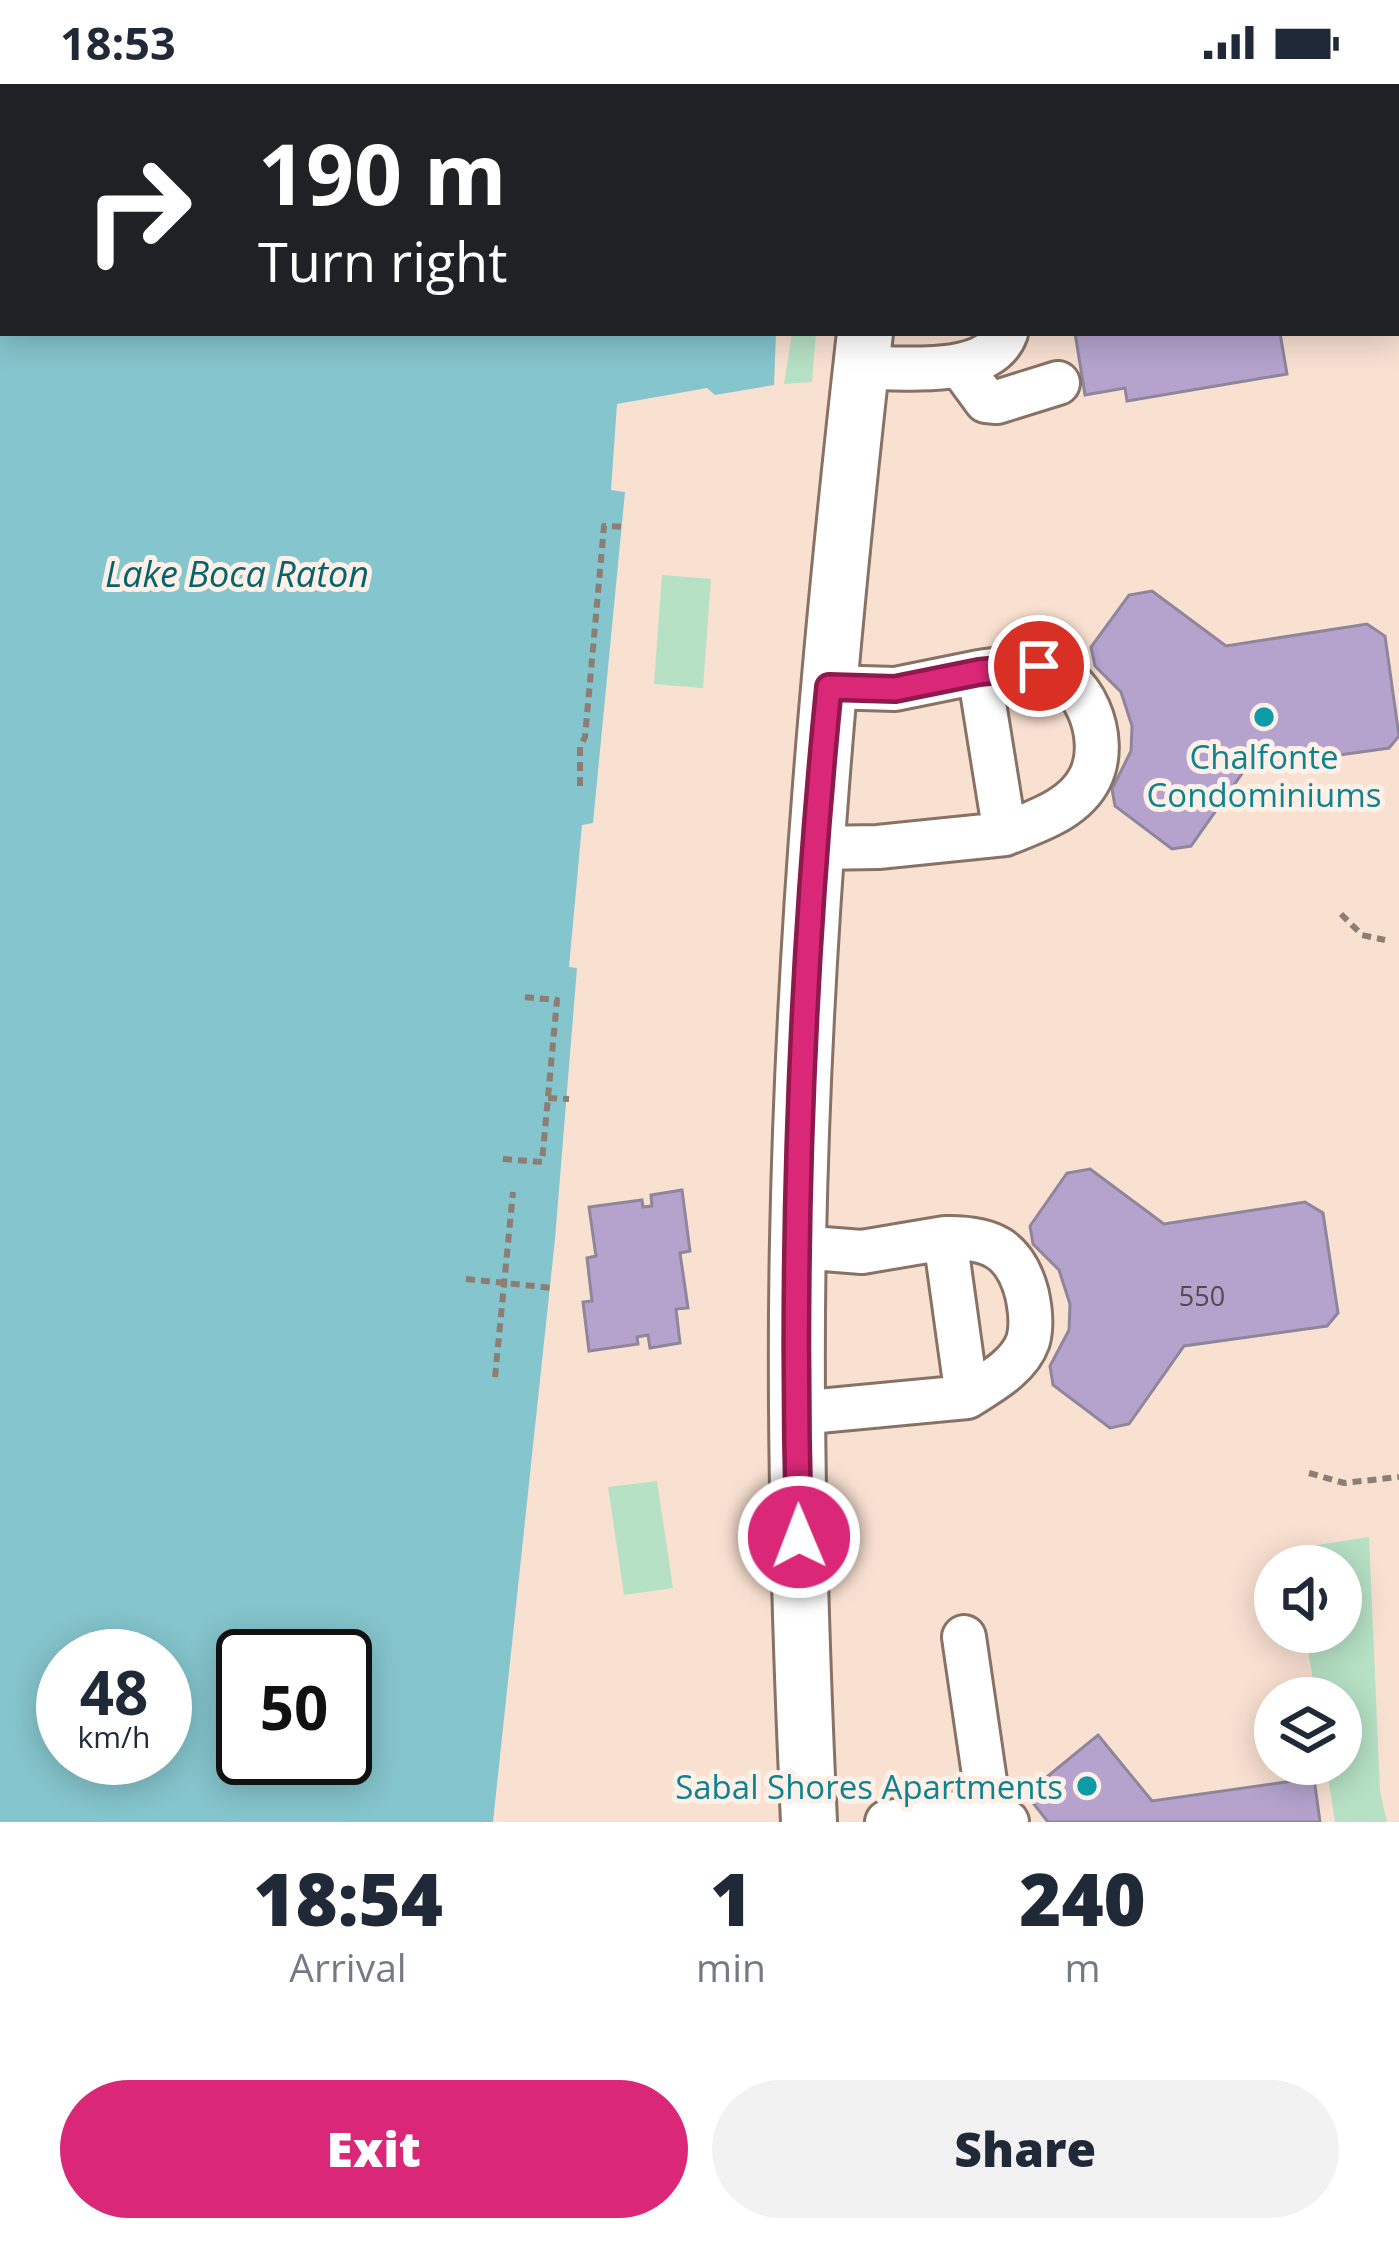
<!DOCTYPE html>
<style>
:root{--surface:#fff;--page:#f2f2f3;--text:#1f2937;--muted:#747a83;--accent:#db2777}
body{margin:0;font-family:"Open Sans",sans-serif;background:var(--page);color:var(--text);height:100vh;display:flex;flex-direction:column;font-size:45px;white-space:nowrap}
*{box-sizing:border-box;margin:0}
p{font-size:39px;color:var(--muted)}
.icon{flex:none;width:66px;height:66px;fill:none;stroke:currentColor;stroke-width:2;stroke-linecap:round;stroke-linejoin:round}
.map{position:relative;height:1738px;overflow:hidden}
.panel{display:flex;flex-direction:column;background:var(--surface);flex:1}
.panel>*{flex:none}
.guide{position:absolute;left:0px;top:0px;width:1401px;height:252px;box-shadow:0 6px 30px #0003;background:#202124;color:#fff;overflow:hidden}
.buttons{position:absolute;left:1254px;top:1461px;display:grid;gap:24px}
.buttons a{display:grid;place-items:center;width:108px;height:108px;border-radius:50%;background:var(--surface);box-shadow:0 6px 30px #0003;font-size:60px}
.speed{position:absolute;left:36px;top:1545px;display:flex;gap:24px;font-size:60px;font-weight:700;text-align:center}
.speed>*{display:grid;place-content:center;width:156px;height:156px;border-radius:50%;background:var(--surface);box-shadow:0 6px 30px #0003;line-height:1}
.speed small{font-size:30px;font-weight:400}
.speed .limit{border:6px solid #111;border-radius:18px;background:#fff;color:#111}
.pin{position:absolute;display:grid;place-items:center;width:102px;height:102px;color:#fff;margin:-51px;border:6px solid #fff;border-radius:50%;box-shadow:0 3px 12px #0007}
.me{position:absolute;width:132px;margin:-66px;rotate:359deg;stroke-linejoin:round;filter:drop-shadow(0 0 9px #0008)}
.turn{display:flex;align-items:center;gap:42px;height:252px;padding:0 60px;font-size:54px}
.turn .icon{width:156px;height:156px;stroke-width:2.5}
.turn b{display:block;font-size:84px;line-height:102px}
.eta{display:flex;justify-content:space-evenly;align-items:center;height:204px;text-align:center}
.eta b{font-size:72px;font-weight:800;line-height:84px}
.button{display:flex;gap:24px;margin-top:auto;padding:24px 60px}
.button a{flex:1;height:138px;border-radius:72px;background:var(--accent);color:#fff;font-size:48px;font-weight:800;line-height:138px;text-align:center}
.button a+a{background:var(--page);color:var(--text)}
.status{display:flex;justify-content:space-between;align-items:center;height:84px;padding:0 60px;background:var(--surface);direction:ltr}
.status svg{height:33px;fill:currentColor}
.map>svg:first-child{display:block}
</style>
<div class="status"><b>18:53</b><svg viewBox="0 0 49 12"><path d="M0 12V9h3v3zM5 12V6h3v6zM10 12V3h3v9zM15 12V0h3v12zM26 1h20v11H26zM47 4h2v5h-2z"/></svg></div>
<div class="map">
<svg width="1399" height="1738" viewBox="0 0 1399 1738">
<rect width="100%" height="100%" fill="#f9e1d2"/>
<!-- green -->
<path fill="#b6e1c5" d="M792,249H816L812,298L784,300Z
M662,491L711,495L703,604L654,600Z
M657,1397L673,1504L624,1511L608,1403Z
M1369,1453L1380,1707L1387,1738H1335L1326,1680H1341V1614H1316L1305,1548H1341V1482H1295L1292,1465Z"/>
<!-- water -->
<path fill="#85c5cd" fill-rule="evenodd" d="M269,0H677L680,3H262Z
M0,55H3V249H776L774,301L715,311L707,304L617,320L611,406L625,408L593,739L582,741L569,883L577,884L555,1155L493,1738H0ZM165,1572V1674H63V1572ZM243,1572H345V1674H243Z"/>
<!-- building -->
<path fill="#b5a3ce" stroke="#8f869c" stroke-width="3" d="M1075,249H1280L1287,290L1127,317L1125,304L1085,311Z
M1152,507L1226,562L1367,540L1385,552L1399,652L1389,664L1246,684L1191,762L1172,765L1115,722L1112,705L1131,667L1132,642L1121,608L1095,582L1091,563L1129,511Z
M1090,1085L1164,1140L1305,1118L1323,1129L1338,1229L1327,1242L1184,1262L1129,1340L1110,1344L1053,1301L1050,1282L1069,1246L1070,1220L1059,1186L1033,1160L1030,1142L1067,1089Z
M682,1106L690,1167L680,1169L688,1224L676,1225L680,1259L650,1264L648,1251L637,1253L638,1260L589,1267L583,1218L592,1217L587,1174L596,1172L589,1123L642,1116L643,1123L652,1122L651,1111Z
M1098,1651L1152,1717L1314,1694L1320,1738H1048L1026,1710Z"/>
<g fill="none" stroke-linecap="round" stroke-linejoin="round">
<defs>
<path id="minor" d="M961,283L986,317L997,318L1058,299
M861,284C901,283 989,295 1006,249
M979,588C997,586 1018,581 1036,583C1084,587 1110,654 1090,694C1074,726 1036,737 1005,750
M816,764L878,763L1005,750L979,588L895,605L829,603
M945,1154C990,1153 1015,1164 1027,1210C1030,1224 1032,1243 1028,1257C1019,1283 989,1299 967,1313
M798,1163L862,1168L945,1154L967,1313L798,1329
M964,1553L989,1725
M887,1738L989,1725L1007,1738"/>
<path id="major" d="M892,3L893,0
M809,1738C800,1544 794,1350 798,1156C804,852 831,550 865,249"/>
</defs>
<!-- minor casing -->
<use href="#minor" stroke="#877265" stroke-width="48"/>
<!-- major casing -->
<use href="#major" stroke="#877265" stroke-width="60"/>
<!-- path -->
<path stroke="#8d7e74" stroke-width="6" stroke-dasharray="9 6" stroke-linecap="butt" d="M785,0L787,3
M580,702V663L585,653L604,442L626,443
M1341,830L1362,851L1385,856
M548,1014L569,1015
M503,1075L542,1078L557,916L521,913
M466,1195L553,1204
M495,1293L513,1108
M1309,1389L1344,1399L1399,1393"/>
<!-- minor -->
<use href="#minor" stroke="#fff" stroke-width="42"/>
<!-- major -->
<use href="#major" stroke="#fff" stroke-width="54"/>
</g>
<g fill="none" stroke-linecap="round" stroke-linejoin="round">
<defs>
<path id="route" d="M799,1453C791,1170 801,884 829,603L895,605L979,588L1039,582"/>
</defs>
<!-- route casing -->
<use href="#route" stroke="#8e194d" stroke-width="30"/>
<!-- route -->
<use href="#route" stroke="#db2777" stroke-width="21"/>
</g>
<!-- markers -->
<g fill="#0f9aa8" stroke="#fff0e7" stroke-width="4.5">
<circle cx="1264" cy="633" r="12"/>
<circle cx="1087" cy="1702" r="12"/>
</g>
<g text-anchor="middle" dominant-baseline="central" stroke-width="10" stroke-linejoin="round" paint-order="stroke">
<!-- number labels -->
<g font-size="27" fill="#53484e">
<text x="1202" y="1211">550</text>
</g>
<!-- culture labels -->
<g font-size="33" fill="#0d838f" stroke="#fff0e7">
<text x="1264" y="672">Chalfonte<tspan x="1264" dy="38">Condominiums</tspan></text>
<text x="1063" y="1702" text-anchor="end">Sabal Shores Apartments</text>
</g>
<!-- water labels -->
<g font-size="36" font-style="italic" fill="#06636c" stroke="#fff0e7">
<text x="237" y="489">Lake Boca Raton</text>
</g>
</g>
</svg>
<div class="buttons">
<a><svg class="icon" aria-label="sound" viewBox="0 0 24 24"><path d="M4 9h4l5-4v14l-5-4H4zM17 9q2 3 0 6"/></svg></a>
<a><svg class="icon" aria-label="layers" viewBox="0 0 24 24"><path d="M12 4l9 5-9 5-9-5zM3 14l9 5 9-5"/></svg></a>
</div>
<div class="speed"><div>48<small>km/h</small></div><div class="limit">50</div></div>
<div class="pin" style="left:1039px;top:582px;background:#d93025"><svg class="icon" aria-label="arrive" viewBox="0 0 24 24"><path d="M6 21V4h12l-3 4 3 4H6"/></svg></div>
<svg class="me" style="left:799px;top:1453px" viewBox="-20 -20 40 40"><circle r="17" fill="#db2777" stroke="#fff" stroke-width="3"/><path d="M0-11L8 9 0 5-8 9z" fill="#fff"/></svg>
<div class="guide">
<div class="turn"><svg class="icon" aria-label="right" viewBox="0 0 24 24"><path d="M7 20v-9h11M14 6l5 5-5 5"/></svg><div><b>190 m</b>Turn right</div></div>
</div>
</div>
<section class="panel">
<div class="eta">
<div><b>18:54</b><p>Arrival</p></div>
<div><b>1</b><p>min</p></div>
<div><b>240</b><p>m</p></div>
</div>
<div class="button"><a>Exit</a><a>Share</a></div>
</section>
